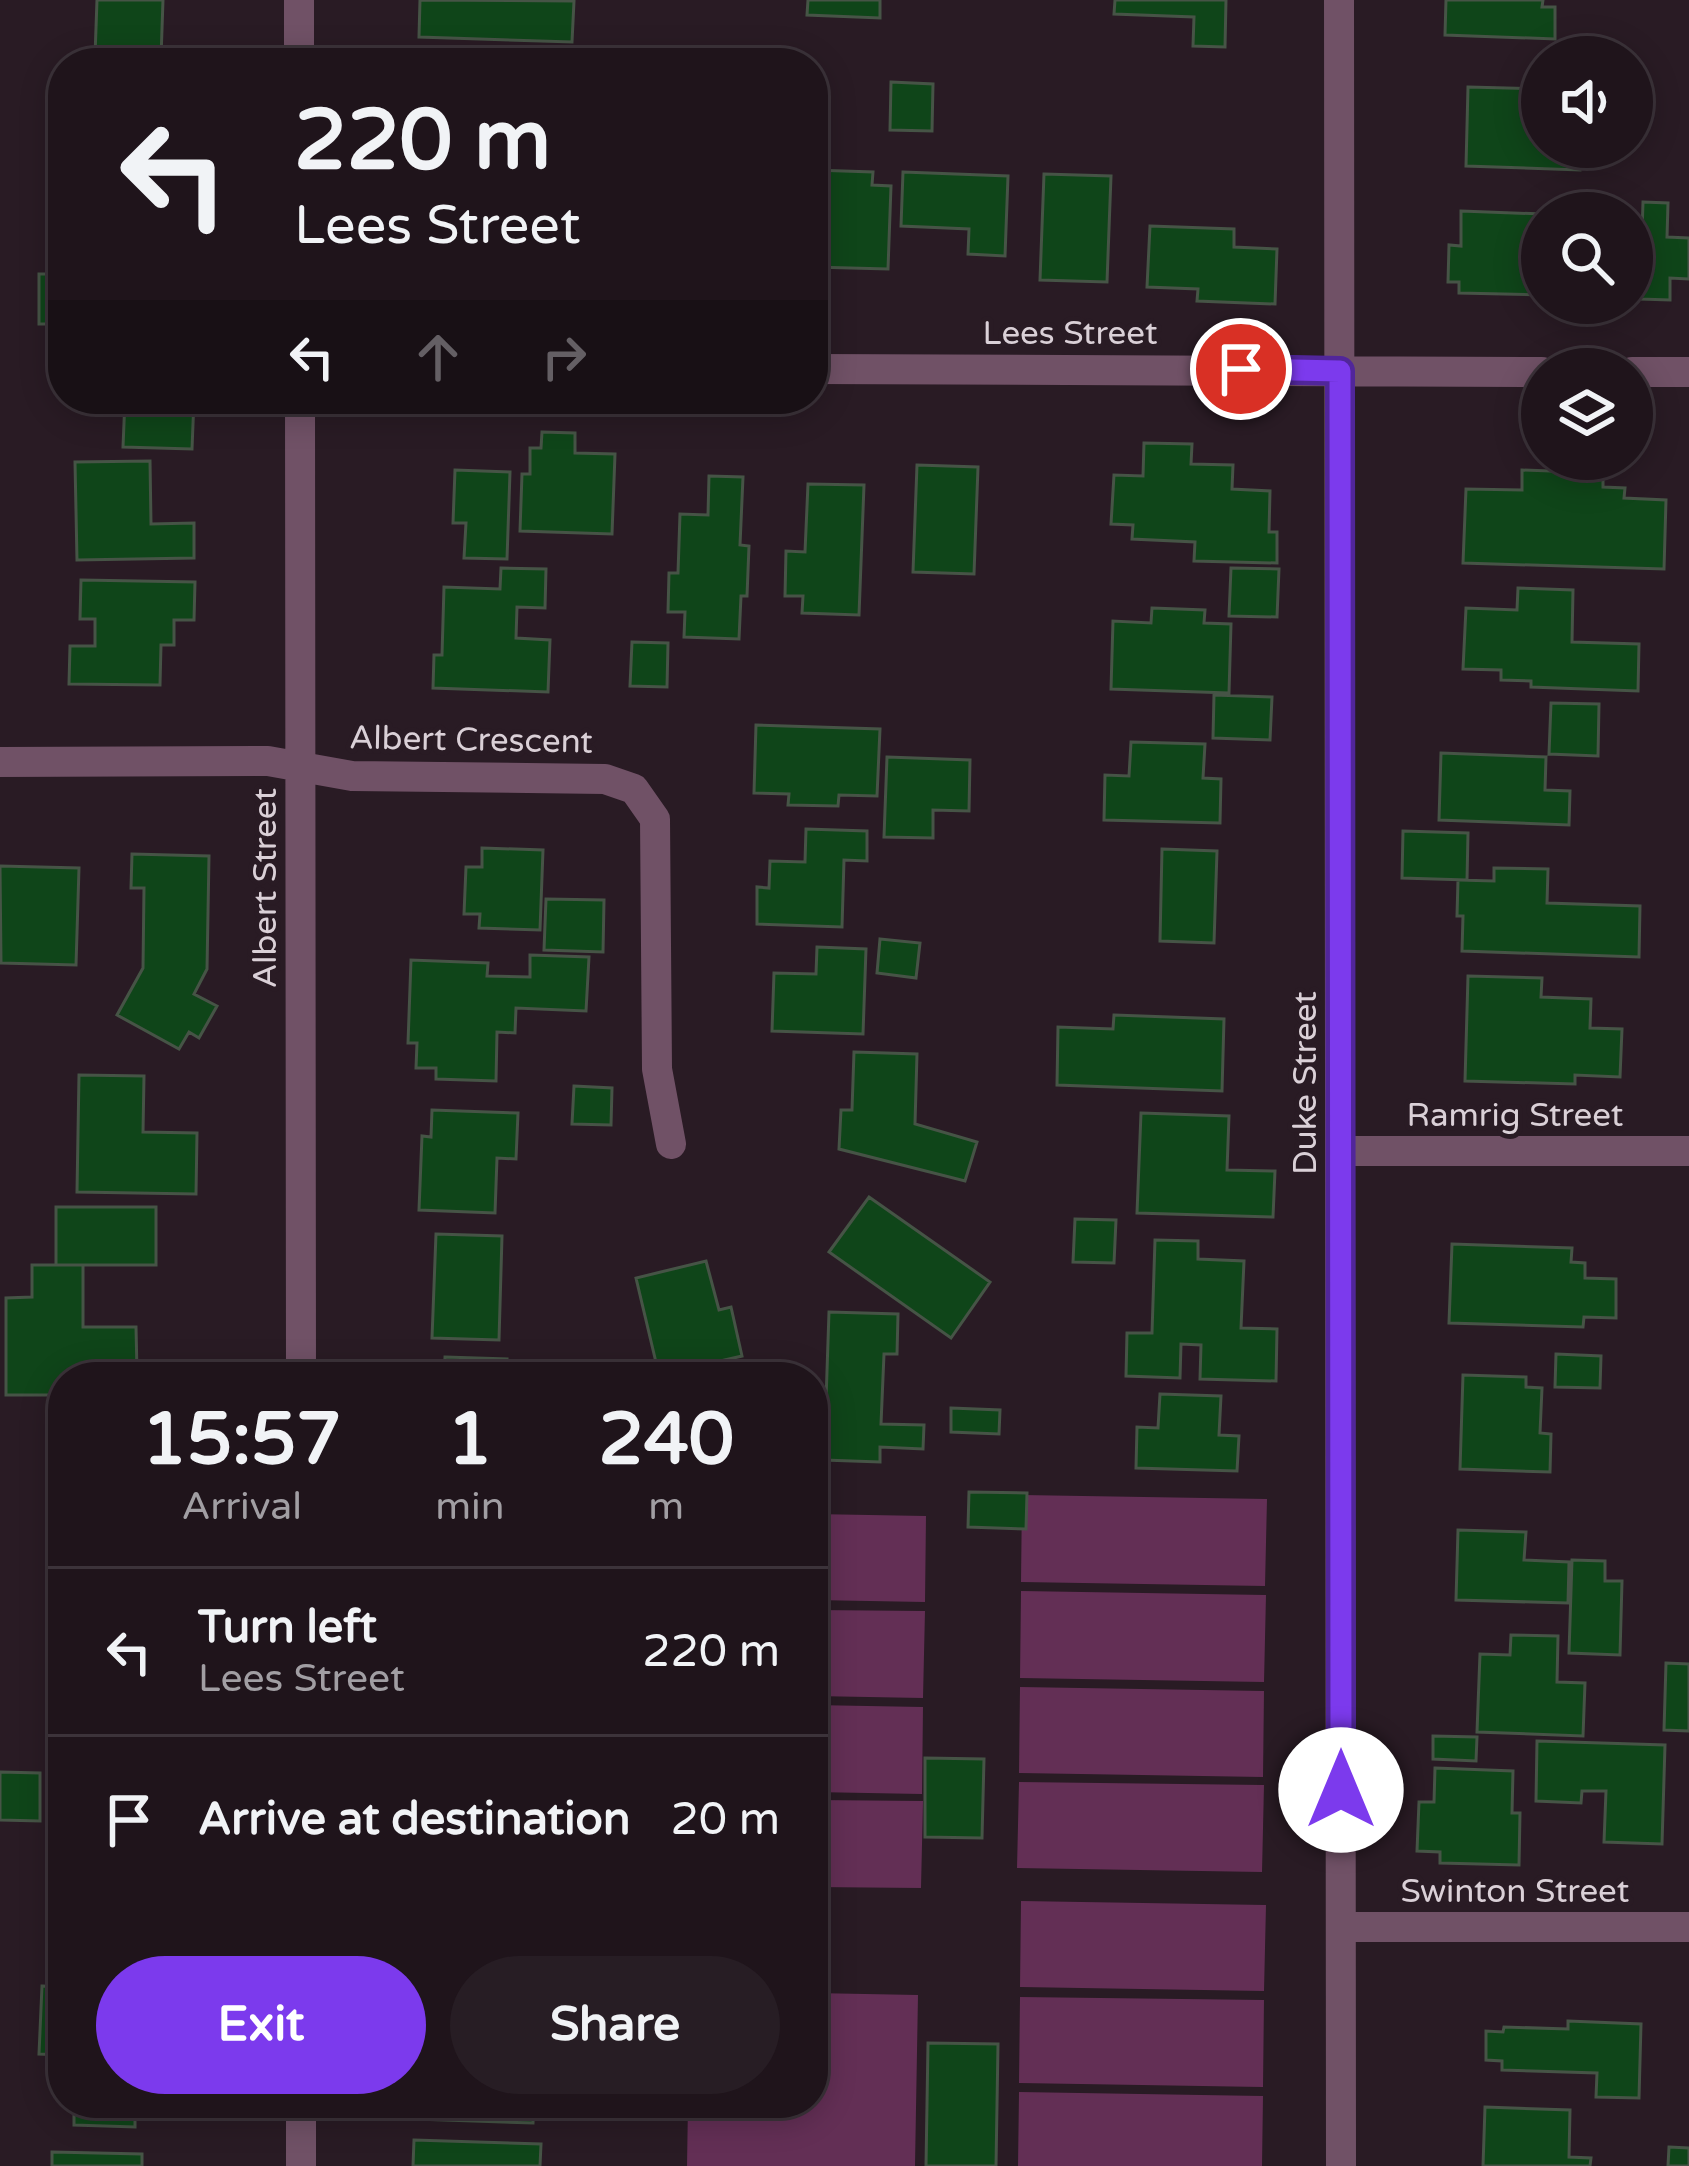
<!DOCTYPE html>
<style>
:root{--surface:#1f141b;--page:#271d24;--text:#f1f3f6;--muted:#a19ea3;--line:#3c333a;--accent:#7c3aed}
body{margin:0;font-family:"Varela Round",sans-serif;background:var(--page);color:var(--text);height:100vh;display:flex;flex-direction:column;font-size:45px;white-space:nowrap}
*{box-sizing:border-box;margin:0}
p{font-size:39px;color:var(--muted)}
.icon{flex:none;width:66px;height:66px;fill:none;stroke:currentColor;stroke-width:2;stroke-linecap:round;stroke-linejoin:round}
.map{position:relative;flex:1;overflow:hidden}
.side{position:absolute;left:48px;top:1362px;width:780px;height:756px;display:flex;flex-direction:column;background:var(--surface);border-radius:48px;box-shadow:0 6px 30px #0003,0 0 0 3px var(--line)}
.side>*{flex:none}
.guide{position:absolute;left:48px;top:48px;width:780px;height:366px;border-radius:48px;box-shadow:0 6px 30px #0003,0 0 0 3px var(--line);background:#1f141b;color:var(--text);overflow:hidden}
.buttons{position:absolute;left:1521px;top:36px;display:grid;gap:24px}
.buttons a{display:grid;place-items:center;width:132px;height:132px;border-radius:50%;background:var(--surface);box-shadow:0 6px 30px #0003,0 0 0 3px var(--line);font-size:60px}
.pin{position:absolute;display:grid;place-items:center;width:102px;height:102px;color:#fff;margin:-51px;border:6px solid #fff;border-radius:50%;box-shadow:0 3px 12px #0007}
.me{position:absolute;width:132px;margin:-66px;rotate:0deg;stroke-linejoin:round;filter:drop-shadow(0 0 9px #0008)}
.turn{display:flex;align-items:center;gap:42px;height:252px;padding:0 48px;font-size:54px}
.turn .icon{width:156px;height:156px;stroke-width:2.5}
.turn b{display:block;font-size:84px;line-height:102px}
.lanes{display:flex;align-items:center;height:114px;padding:0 48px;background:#0003;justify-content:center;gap:60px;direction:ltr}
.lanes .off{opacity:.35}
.eta{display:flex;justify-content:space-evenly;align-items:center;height:204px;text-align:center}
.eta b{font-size:72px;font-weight:800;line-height:84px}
.primary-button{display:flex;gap:24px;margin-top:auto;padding:24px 48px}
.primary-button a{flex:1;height:138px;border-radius:72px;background:var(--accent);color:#fff;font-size:48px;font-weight:800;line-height:138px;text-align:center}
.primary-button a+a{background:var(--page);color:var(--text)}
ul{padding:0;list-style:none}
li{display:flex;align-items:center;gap:36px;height:168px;padding:0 48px;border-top:3px solid var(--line)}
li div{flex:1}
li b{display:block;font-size:45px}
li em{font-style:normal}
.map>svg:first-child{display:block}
</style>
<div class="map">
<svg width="1689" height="2166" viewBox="0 0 1689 2166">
<rect width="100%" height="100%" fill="#291b24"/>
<!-- green -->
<path fill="#632f55" d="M1022,1495L1267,1499L1265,1586L1021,1582Z
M813,1514L926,1516L925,1602L813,1600Z
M1021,1591L1266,1595L1264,1682L1020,1678Z
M813,1610L925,1611L923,1698L813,1696Z
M1020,1687L1264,1691L1263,1777L1019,1773Z
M813,1705L923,1707L922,1794L813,1792Z
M1019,1782L1264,1785L1262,1872L1017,1868Z
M813,1800L923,1801L921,1888L813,1887Z
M1021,1901L1266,1905L1264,1991L1020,1987Z
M813,1993L918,1995L915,2166H687L688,2103H813Z
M1020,1997L1264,2000L1263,2087L1019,2083Z
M1019,2092L1263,2096L1262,2166H1018Z"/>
<!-- building -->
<path fill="#0f4519" stroke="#465446" stroke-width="3" d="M97,0H163L161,58L95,56Z
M420,0L574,1L572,42L419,37Z
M808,0H880V18L807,15Z
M1115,0H1226L1225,47L1193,46L1194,17L1114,14Z
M1446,0H1543L1542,7H1555V39L1445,35Z
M498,50L572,53V63H498Z
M891,82L933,84L932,131L890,130Z
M1468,87L1542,89V147H1581L1580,170L1466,166Z
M813,170L873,172L872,185L891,186L888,269L813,267Z
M903,172L1008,176L1005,256L968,254L969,229L901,226Z
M1044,174L1111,176L1107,282L1040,280Z
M1643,202L1668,203L1667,237L1689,238V279L1670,278V300L1640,299Z
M1461,211L1542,214V295L1459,293V282H1448L1449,245L1461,246Z
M47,222H63V324H39V274H47Z
M1150,226L1234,229V247L1277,249L1275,304L1197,301L1198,289L1147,287Z
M125,399H194L192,449L123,447Z
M542,432L575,433V453L615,454L612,534L520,531L522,474H530V448H541Z
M1144,443L1192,444L1191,464L1233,465L1232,489L1270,491L1269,532H1277V563L1194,561L1195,542L1132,539L1133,525L1111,524L1114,475L1143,476Z
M150,461L151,524L194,523V558L77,560L75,462Z
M917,465L978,467L974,574L913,572Z
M455,470L510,472L507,559L464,558L466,523H453Z
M1522,470L1603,473V487L1625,488L1624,498L1666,500L1664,569L1463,563L1466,489L1522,490Z
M709,476L743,477L740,545L749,546L747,596H741L739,639L684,637L685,612H668L669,573H678L680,514L708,515Z
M808,484L864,485L859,615L802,613L803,596H785L786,551L805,552Z
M501,568L546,569L545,608L517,607L516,638L550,640L548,692L433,688L434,655H442L444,587L500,589Z
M1231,568L1279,569L1277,617L1229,616Z
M81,580L195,582L194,620H174V645H161L160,685L69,684L70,646H95V619H80Z
M1518,588L1573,590L1572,642L1639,644L1638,691L1531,687V681L1501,680V670L1463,669L1466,608L1517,610Z
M1152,608L1205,610L1204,623L1231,624L1229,693L1111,689L1113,621L1151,623Z
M632,642L668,643L667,687L630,686Z
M1214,695L1272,697L1270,740L1213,738Z
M1551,703L1599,704L1598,756L1549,754Z
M756,725L880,729L877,796L839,795L838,806L788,805L789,794L754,793Z
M1131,742L1205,744L1203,778L1221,779L1220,823L1104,820L1105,775L1129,776Z
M1441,753L1546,757L1545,790L1570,791L1569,825L1439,820Z
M887,757L970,760L969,811L933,810V838L884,837Z
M806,829L867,831V861L844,860L842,927L757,924V887L769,888L770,861L805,862Z
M1403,831L1468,833L1467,880L1402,878Z
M482,848L543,850L540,930L479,928L480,914H464L466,867H482Z
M1162,849L1217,851L1214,943L1160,941Z
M132,854L209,856L207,969L194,994L217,1006L199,1038L189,1032L179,1049L117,1015L143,968L144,888H131Z
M0,866L79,868L76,965L1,963Z
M1494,868L1548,869L1547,903L1640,906L1639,957L1462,951L1463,916H1457L1458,880L1494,881Z
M546,899L604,900L603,952L544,950Z
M880,939L920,943L916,978L877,973Z
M817,947L866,949L863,1034L772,1031L774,973L816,974Z
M530,955L589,957L586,1011L516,1008L515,1033L497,1032L496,1081L436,1079V1068H416L417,1043H408L411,960L488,963L487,976L530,977Z
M1468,976L1542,978L1541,997L1591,999L1590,1028L1622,1029L1620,1077L1575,1075V1084L1465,1081Z
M1114,1015L1224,1019L1222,1091L1057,1085L1058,1027L1113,1029Z
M854,1052L917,1054L915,1124L977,1142L965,1181L839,1149L841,1110H852Z
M79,1075L144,1076L143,1132L197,1133L196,1194L77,1192Z
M574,1086L612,1088L611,1125L572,1124Z
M432,1110L518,1113L516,1159L497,1158L495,1213L419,1210L422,1136L431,1137Z
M1141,1113L1229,1116L1227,1170L1275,1171L1273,1217L1137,1213Z
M869,1197L990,1282L951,1338L829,1252Z
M56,1207H156V1265H56Z
M1075,1219L1116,1220L1114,1263L1073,1262Z
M436,1234L502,1236L499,1340L432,1338Z
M1155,1240L1198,1241V1259L1244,1261L1241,1328L1277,1329L1276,1381L1200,1379L1201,1345L1181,1344L1180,1378L1126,1376L1127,1333H1152Z
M1452,1244L1572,1248L1571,1262L1585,1263V1278L1616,1279V1318L1584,1317L1583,1327L1449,1323Z
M706,1261L719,1310L731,1307L742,1356L659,1375L636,1278Z
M32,1265H83V1327H136L137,1372H77V1377H63V1395H6V1298L32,1297Z
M829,1312L898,1314L897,1354H884L881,1424L924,1425L923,1449L880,1447V1462L824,1460Z
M1556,1354L1601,1356L1600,1388L1555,1387Z
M445,1357L507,1359L506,1377H444Z
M1463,1375L1526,1377V1387L1542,1388L1540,1433L1551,1434L1550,1472L1460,1469Z
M1160,1394L1221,1396L1219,1435L1239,1436L1237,1471L1136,1468L1137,1427L1158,1428Z
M951,1408L1000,1410L999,1434L951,1432Z
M969,1492L1027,1493L1026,1529L968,1527Z
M1458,1530L1526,1532L1524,1560L1569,1562L1568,1603L1456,1600Z
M1572,1560L1605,1561V1581H1622L1620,1655L1569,1653Z
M1511,1635L1558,1636L1557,1682L1585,1683L1583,1736L1477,1732L1480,1654L1510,1655Z
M1666,1663L1689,1664V1731L1664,1730Z
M1433,1736L1477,1737L1476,1761L1433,1759Z
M1537,1741L1665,1745L1662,1844L1604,1842L1606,1791H1582L1581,1803L1536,1801Z
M925,1758L984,1759L982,1838L925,1837Z
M1435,1768L1513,1771L1512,1813H1520L1519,1865L1440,1863V1852L1417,1851L1419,1802H1434Z
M0,1772L40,1773V1821L0,1820Z
M813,1933H818L816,1978H813Z
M42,1986L63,1987V2055L39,2054Z
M1568,2021L1641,2024L1639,2098L1596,2097L1597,2073L1502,2070V2061L1486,2060V2031L1503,2032L1504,2027L1568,2029Z
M928,2043L998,2044L996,2166H926Z
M74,2103H192H135V2127L74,2125Z
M416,2103H534L533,2123L416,2119Z
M1485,2107L1570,2110L1569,2157L1591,2158L1590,2166H1483Z
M414,2140L541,2144L540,2166H413Z
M1669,2147L1689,2148V2166H1668Z
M52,2152L142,2154V2166H52Z"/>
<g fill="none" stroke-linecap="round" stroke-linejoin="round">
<!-- street -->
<path stroke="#705166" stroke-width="30" d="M299,0V63
M1339,0L1341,2166
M813,369L1542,372
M1632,372H1689
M300,399L301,1377
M0,762L268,761L352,776L605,779L634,789L655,819L657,1069L671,1144
M1341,1151H1689
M1341,1927H1689
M301,2103V2166"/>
</g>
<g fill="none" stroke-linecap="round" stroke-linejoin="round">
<defs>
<path id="route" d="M1241,369L1340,371L1341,1790"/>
</defs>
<!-- route casing -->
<use href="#route" stroke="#51269a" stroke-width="30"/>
<!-- route -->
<use href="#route" stroke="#7c3aed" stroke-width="21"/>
</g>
<g text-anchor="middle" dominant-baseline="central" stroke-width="10" stroke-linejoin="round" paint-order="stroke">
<!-- street labels -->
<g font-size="33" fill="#dad0d7" stroke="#291b24">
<text x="1070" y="333">Lees Street</text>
<text transform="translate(471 740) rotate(1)">Albert Crescent</text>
<text transform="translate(265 888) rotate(-90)">Albert Street</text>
<text transform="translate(1305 1083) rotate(-90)">Duke Street</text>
<text x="1515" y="1115">Ramrig Street</text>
<text x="1515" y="1891">Swinton Street</text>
</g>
</g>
</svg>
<div class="buttons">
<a><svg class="icon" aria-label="sound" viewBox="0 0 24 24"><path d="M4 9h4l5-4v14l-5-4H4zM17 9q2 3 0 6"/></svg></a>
<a><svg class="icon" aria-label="search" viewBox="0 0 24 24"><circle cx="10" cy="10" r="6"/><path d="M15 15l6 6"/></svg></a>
<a><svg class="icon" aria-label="layers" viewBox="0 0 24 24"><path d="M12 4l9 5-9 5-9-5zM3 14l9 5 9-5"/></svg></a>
</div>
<div class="pin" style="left:1241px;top:369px;background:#d93025"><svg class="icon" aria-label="arrive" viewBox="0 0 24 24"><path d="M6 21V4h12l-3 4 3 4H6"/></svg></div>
<svg class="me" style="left:1341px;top:1790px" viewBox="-20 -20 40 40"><circle r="19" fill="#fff"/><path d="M0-13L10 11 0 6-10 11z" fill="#7c3aed"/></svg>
<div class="guide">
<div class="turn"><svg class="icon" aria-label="left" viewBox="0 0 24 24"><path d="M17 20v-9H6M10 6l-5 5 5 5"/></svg><div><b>220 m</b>Lees Street</div></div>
<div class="lanes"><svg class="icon" aria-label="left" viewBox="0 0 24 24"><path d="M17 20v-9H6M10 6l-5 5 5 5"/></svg><svg class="icon off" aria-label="ahead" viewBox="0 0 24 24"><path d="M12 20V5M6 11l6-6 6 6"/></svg><svg class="icon off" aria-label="right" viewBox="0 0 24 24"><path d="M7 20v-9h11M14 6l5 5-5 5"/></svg></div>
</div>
<section class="side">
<div class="eta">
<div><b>15:57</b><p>Arrival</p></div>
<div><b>1</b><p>min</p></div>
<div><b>240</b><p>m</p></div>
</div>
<ul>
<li><svg class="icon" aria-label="left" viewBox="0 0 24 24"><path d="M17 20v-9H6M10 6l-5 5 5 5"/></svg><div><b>Turn left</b><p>Lees Street</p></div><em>220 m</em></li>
<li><svg class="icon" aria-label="arrive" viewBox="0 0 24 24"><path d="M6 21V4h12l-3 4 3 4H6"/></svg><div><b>Arrive at destination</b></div><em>20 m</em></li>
</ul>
<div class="primary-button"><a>Exit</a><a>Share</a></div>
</section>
</div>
